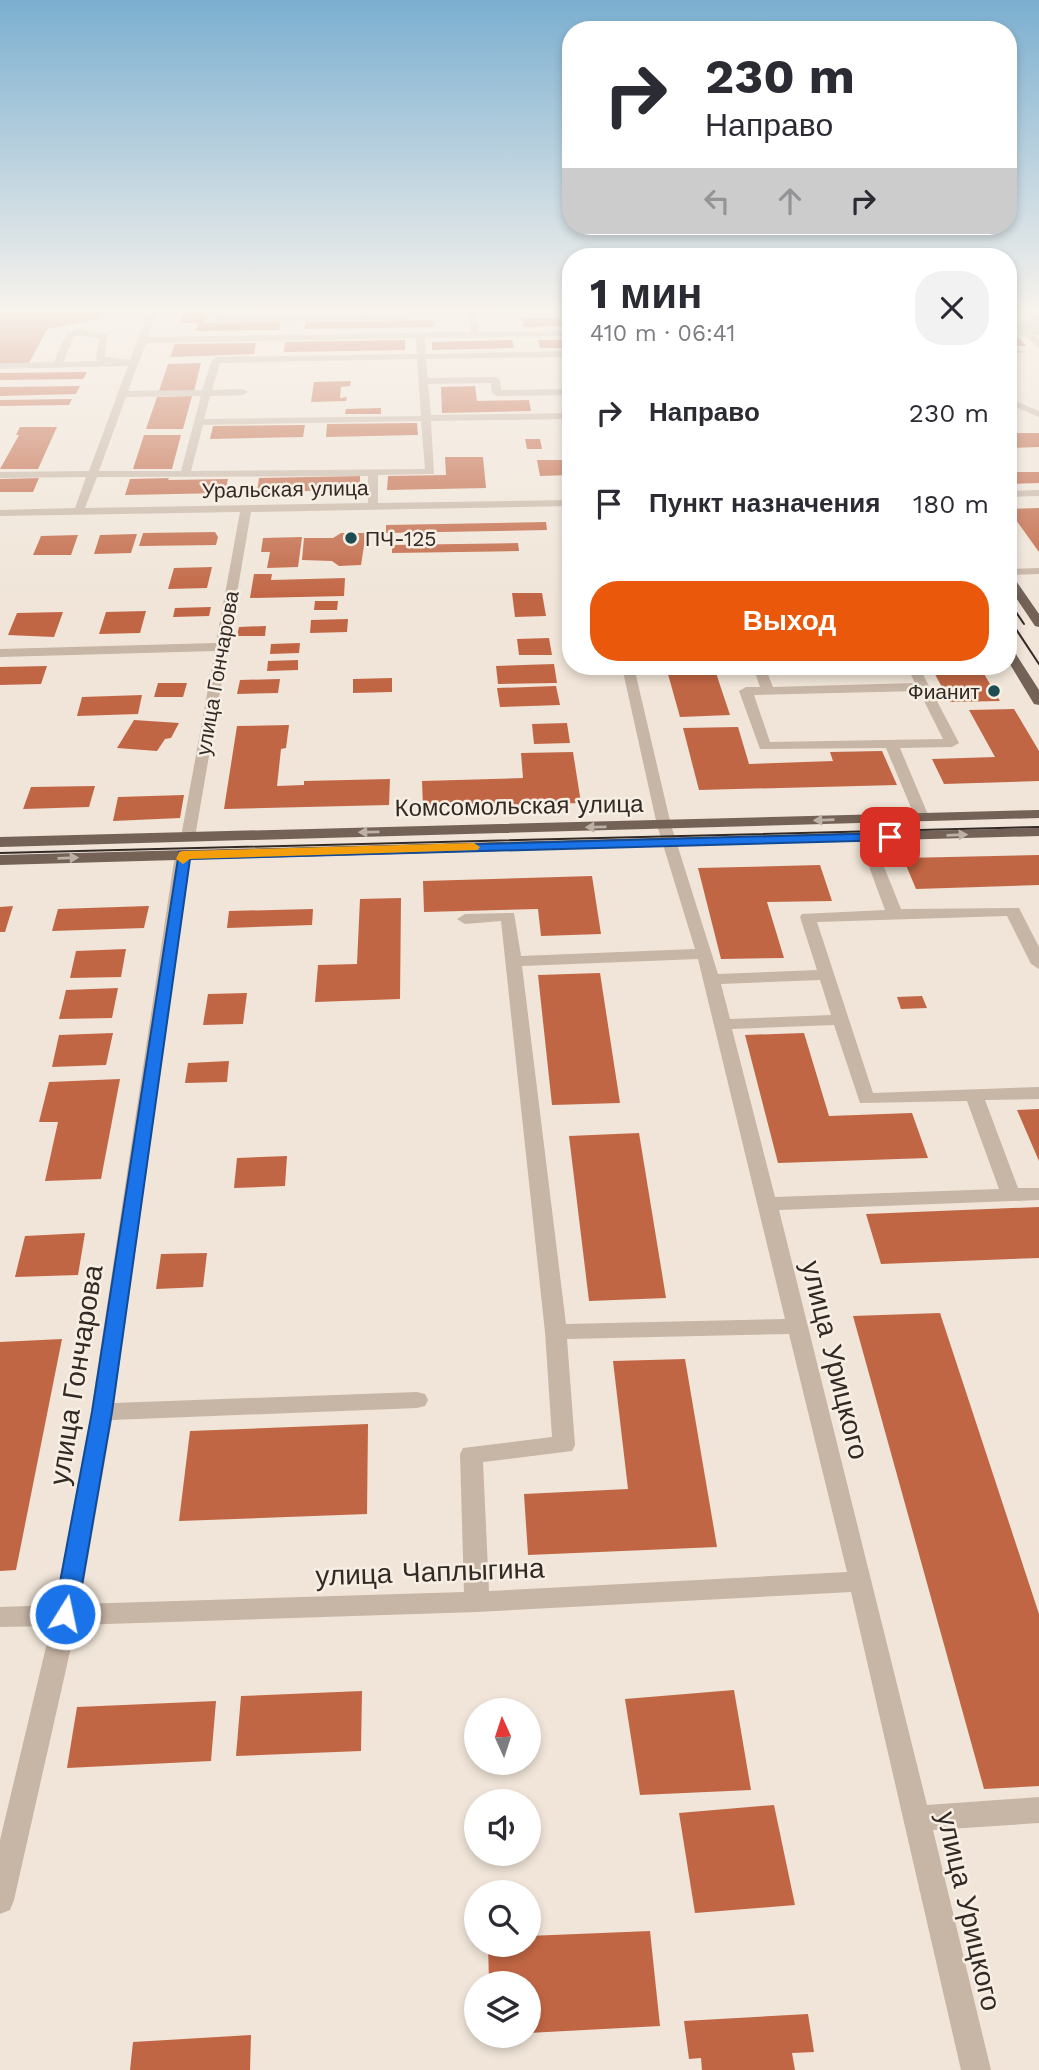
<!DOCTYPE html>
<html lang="ru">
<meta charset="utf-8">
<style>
:root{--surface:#fff;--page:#f2f2f3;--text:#2b2b33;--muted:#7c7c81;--accent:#ea580c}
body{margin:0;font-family:"Work Sans",sans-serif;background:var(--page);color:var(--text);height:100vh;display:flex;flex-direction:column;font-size:26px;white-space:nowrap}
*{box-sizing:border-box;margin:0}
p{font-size:23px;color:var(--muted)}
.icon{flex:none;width:38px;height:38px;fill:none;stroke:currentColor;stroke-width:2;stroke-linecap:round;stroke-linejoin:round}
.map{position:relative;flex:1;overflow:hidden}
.side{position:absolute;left:562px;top:248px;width:455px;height:427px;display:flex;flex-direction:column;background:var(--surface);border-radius:28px;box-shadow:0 4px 10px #0003}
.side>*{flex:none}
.hud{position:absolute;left:562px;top:21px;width:455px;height:214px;border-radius:28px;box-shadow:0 4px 10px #0003;background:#fff;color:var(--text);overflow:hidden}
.needle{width:46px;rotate:357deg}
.controls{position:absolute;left:464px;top:1698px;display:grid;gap:14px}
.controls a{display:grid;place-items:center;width:77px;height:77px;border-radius:50%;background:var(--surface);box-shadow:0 4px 10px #0003;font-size:35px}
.pin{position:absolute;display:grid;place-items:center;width:60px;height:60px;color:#fff;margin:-30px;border-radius:14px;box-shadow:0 4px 10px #0006}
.me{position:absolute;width:77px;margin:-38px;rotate:10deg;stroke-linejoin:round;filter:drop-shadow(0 0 5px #0008)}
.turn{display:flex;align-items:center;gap:24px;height:147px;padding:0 28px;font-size:32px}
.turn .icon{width:91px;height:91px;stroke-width:2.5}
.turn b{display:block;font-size:49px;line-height:60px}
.lanes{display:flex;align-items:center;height:66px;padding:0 28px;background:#0003;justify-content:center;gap:35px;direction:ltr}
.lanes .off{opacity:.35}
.round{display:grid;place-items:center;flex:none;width:74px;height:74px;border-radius:28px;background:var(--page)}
.overview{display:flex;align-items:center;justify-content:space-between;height:119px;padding:0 28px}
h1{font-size:42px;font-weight:700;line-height:52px}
.cta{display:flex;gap:14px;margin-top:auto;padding:14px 28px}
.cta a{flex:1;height:80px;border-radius:28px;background:var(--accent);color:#fff;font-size:28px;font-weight:700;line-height:80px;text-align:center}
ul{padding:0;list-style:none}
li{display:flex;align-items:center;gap:21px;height:91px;padding:0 28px}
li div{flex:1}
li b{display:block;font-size:26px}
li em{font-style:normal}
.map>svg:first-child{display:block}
</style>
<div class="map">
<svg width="1039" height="2070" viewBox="0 0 1039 2070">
<rect width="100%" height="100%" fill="#f0e5d8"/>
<!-- green -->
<path fill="#b0be99" d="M1019,308H1039V335H1008V319H1028Z"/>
<!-- building -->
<path fill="#c16644" d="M0,308H104L99,319L47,329L29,363L0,364Z
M185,308H210L205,323L280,322L279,330L196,331L198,323H180Z
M522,318H570V326L524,327Z
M434,320L435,327L304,329L306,322Z
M1008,338H1019L1026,346H1008Z
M405,340V350L284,352L285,342Z
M512,340L514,348L432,350V342Z
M538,340H570V348H540Z
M256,343L254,354L170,357L175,344Z
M201,363L194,391H159L168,364Z
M87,372L83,379L0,380V373Z
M351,381L350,386L341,387L340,398L347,397L346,401L311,402L314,382Z
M80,386L76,394L0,396V387Z
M475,386L477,401L529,400L531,411L442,413L441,387Z
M192,396L183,429H146L157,397Z
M72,399L69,405L0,406V400Z
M381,408V414H345L346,409Z
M417,423L418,435L326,437L327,424Z
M305,425L303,437L210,439L213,426Z
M20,427H57L38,469H0L19,435H16Z
M1008,433H1039V447L1008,448Z
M144,435H181L172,469H133Z
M525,439H540L542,449H527Z
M445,457H483L486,488L387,490L388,476L446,475Z
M537,460H570V475L540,476Z
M1008,472H1039V483L1008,484Z
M360,476V490L257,492L259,478Z
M39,478L33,492H0V479Z
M169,478L168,480L228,479L225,493L125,495L130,479Z
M1039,508V552L1008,509Z
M546,522L547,530L386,533V525Z
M215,532L218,537L216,545L139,546L143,533Z
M341,533H366L361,565L339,566L332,561L302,560L304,538H333Z
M137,534L131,553L94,554L100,535Z
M78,535L71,555H33L41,536Z
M302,537L298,567L267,568L270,552H261L263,538Z
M518,543L519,551L392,553V545Z
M212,567L207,588L168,589L174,568Z
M254,574H272L271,580L345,578L344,596L250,598Z
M512,593H542L546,616L515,617Z
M315,601H338L337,610H314Z
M211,607L209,616L173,617L175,608Z
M146,611L140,633L99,634L106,612Z
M63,612L54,637L8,635L17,613Z
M348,619L347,632L310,633L311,620Z
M266,626L265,636H237L239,627Z
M549,638L552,655H519L517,639Z
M300,643L299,653L270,654L271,644Z
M298,660V670L267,671L268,661Z
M554,664L557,683L498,684L496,666Z
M47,666L41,684L0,685V667Z
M666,667H714L730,715L680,717Z
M931,667H980L1000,701L950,702Z
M392,678V692L353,693V679Z
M280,679L278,693L237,694L240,680Z
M158,683H187L183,697H154Z
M556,686L560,705L500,707L497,688Z
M142,695L138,714L77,716L82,697Z
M1014,709L1039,751V781L944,784L932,759L995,757L969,710Z
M134,720L179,723L171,738L165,739L157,751L117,748Z
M567,723L570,743L534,744L532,724Z
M289,725L286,748L281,749L277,786L304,785V781L390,779L389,805L224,809L237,726Z
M738,727L749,764L833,761L830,752L882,751L897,785L699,790L683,728Z
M573,752L581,803L423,807L422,781L523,778L521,753Z
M95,786L89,807L23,809L31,787Z
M184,795L180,818L113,821L118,797Z
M1039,855V885L916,889L903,858Z
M820,865L832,901L767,902L784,958L721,959L698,868Z
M592,876L601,934L541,936L538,909L424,912L423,881Z
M401,898L400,999L315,1002L318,965L357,964L360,899Z
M13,906L5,932H0V907Z
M149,906L144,928L52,931L58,909Z
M313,909L312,925L227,928L229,911Z
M126,949L121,977L70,978L76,951Z
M600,973L620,1103L552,1105L538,975Z
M118,988L112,1018L59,1019L66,990Z
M247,993L243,1024L203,1025L208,994Z
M922,996L927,1008L901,1009L897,997Z
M113,1033L106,1065L52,1067L59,1035Z
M804,1033L829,1116L912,1113L928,1158L778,1163L745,1035Z
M229,1061L227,1082L185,1083L188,1063Z
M120,1079L101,1179L45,1181L58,1122H39L49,1082Z
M1039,1109V1161L1017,1110Z
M639,1133L666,1298L589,1301L569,1136Z
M287,1156L285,1186L234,1188L237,1158Z
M1039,1207V1258L881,1264L866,1214Z
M85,1233L78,1275L15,1277L25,1236Z
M207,1253L203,1287L156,1289L161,1254Z
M940,1313L1039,1614V1786L984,1789L853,1316Z
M62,1339L16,1570L0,1571V1342Z
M685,1359L717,1547L528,1555L524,1494L628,1489L613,1361Z
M368,1424L367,1514L179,1521L190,1431Z
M734,1690L751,1790L640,1795L625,1699Z
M362,1691L361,1751L236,1756L241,1696Z
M216,1701L211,1761L67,1768L77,1707Z
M774,1805L795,1905L695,1913L679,1813Z
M650,1931L660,2026L528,2033V1983H489L488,1944H528V1936Z
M808,2014L814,2052L792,2053L795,2070H702L701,2058L689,2059L684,2021Z
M251,2035L250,2070H130L133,2042Z"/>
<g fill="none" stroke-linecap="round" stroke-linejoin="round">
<!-- minor -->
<path fill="#c7b5a5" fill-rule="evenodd" d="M150,308H158L147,337L470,332L468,308H476L478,332L570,331V336L425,338L426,354L570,351V357L426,359L428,378L495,377L500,380L501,390L570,389V395L497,396L492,393L491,383L428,384L431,415L570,413V419L431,421L434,474L378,475V503L570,500V506L251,512L195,837L188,841L181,837L215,651L0,657V649L216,643L240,512L0,516V510L75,508L86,477L0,478V472L89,471L128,366L0,369V363L54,362L67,332L80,329L107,334L105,357L130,360ZM80,335L99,338L96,359L98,361L63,362L74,336ZM416,338L417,354L216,357L212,360L202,390L128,391L146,343ZM417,359L421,416L204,419L210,396L243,395L248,392L243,389L212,390L220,363ZM201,396L181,471H99L126,397ZM421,421L425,469L191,471L203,425ZM368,476V503L85,508L97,477Z
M218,308H226L225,317L409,315L413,317L409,319L220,323L216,320Z
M553,309H570V313H550Z
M1008,311L1012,315L1008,317Z
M1008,331H1030L1039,340V348L1025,336L1008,337Z
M1008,349L1029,352L1008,355Z
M1008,398L1039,411V417L1008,404Z
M1039,490V496L1008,497V491Z
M1039,568V574L1008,575V569Z
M622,667H634L671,825L718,974L817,970L800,917L802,914L885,910L858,837L865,833L872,837L901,909L1019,908L1039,947V969L1031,964L1007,916L817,922L873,1093L1039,1087V1099L985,1100L1018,1188H1039V1200L779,1210L927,1805L1039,1797V1823L933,1830L991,2070H961L851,1592L477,1612L76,1625L14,1900L10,1910L0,1914V1840L51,1626L0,1627V1607L55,1605L91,1412L175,855L183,850L191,855L114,1403L417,1392L425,1394L428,1400L425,1406L417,1408L112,1420L80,1604L464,1592L460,1454L463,1448L552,1437L545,1332L501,921L465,924L457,919L465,914L514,913L521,956L695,949L657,825ZM698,959L785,1319L566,1324L522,966ZM820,980L831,1015L730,1019L721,984ZM834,1025L860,1103L967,1101L999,1189L775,1197L732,1029ZM789,1334L847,1572L489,1591L483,1462L572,1451L575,1445L567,1339Z
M753,667H765L773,687L915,683L907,667H919L959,743L952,747L900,748L929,817L927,820H917L915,817L886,748L760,749L739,691L746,687H760ZM919,691L943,739L770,742L754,695Z"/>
<!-- major -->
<path fill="#746257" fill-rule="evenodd" d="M1008,574L1012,575L1039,614V627L1035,626L1008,586Z
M1008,647L1012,648L1039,690V705L1034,704L1008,661Z
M1039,810V818L0,847V837Z
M1039,828V836L0,865V855Z"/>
<!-- tram -->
<path stroke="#332a26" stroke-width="2" d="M1008,600L1024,624
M1008,617L1039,664
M0,853L1039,827"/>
</g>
<!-- one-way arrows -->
<defs><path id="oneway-solid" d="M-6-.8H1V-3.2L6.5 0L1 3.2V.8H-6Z" transform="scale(1.75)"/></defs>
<g fill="#bdb0a5">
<use href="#oneway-solid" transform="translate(824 820) rotate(178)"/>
<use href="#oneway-solid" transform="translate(596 827) rotate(179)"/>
<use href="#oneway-solid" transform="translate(369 832) rotate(179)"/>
<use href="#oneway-solid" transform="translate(957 835) rotate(-2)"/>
<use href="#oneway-solid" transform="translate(68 858) rotate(-2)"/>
</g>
<!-- sky -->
<linearGradient id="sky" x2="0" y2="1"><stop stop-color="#7bafd0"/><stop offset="0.52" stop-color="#f8f3ed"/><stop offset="1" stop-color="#f8f3ed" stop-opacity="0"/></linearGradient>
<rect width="1039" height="598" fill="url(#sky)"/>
<!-- route -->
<path fill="#1a73e8" stroke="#114b97" stroke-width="2" d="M890,833L896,837L894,840L190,859L112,1412L77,1614L73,1620L65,1623L57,1620L54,1614L92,1412L179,852Z"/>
<!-- slow -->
<path fill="#f59e0b" d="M474,843L480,847L478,850L190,859L183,864L176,859L179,852L183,851Z"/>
<!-- markers -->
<g fill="#1d4d52" stroke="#f8efe4" stroke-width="2.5">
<circle cx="351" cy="538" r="7"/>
<circle cx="994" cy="691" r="7"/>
</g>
<g text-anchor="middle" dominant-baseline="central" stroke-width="5" stroke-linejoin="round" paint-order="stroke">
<!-- far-street labels -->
<g font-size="21" fill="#332a26" stroke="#f8efe4">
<text transform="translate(285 489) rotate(-1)">Уральская улица</text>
<text transform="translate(217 673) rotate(-80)">улица Гончарова</text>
</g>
<!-- far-poi labels -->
<g font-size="21" fill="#332a26" stroke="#f8efe4" text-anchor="start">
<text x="365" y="538">ПЧ-125</text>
<text x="980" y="691" text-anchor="end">Фианит</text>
</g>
<!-- street labels -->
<g font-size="24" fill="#332a26" stroke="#f8efe4">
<text transform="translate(519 806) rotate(-1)">Комсомольская улица</text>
</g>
<!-- near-street labels -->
<g font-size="28" fill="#332a26" stroke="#f8efe4">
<text transform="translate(835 1360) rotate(76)">улица Урицкого</text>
<text transform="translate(76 1375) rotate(-81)">улица Гончарова</text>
<text transform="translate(430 1572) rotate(-2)">улица Чаплыгина</text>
<text transform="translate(969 1911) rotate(77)">улица Урицкого</text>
</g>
</g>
</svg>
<div class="controls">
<a><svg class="needle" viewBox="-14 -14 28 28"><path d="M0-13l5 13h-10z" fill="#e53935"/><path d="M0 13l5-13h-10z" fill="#7c7c81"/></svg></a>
<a><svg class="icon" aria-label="sound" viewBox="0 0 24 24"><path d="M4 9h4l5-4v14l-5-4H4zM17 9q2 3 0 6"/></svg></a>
<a><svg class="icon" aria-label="search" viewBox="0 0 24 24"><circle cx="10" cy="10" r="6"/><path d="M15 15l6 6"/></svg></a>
<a><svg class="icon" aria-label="layers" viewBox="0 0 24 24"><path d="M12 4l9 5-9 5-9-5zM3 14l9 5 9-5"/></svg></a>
</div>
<div class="pin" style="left:890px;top:837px;background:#d93025"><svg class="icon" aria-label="arrive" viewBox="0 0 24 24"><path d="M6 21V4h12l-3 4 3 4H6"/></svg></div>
<svg class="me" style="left:65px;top:1614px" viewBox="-20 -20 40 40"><circle r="17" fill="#1a73e8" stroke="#fff" stroke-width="3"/><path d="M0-11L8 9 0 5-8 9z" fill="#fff"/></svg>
<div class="hud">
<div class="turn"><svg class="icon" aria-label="right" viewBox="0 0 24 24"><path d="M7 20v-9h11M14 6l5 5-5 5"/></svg><div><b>230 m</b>Направо</div></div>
<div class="lanes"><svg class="icon off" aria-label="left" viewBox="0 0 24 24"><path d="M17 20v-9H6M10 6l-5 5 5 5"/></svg><svg class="icon off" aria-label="ahead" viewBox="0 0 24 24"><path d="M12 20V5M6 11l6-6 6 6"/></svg><svg class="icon" aria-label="right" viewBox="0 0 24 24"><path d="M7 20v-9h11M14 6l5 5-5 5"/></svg></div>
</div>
<section class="side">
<div class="overview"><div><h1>1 мин</h1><p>410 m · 06:41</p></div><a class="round"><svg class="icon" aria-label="close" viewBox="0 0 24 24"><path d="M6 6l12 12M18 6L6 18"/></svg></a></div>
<ul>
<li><svg class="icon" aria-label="right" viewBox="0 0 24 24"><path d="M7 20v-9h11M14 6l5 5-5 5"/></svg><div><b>Направо</b></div><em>230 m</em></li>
<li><svg class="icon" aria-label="arrive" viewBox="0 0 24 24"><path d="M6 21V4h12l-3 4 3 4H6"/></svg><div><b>Пункт назначения</b></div><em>180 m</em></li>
</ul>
<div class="cta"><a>Выход</a></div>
</section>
</div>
